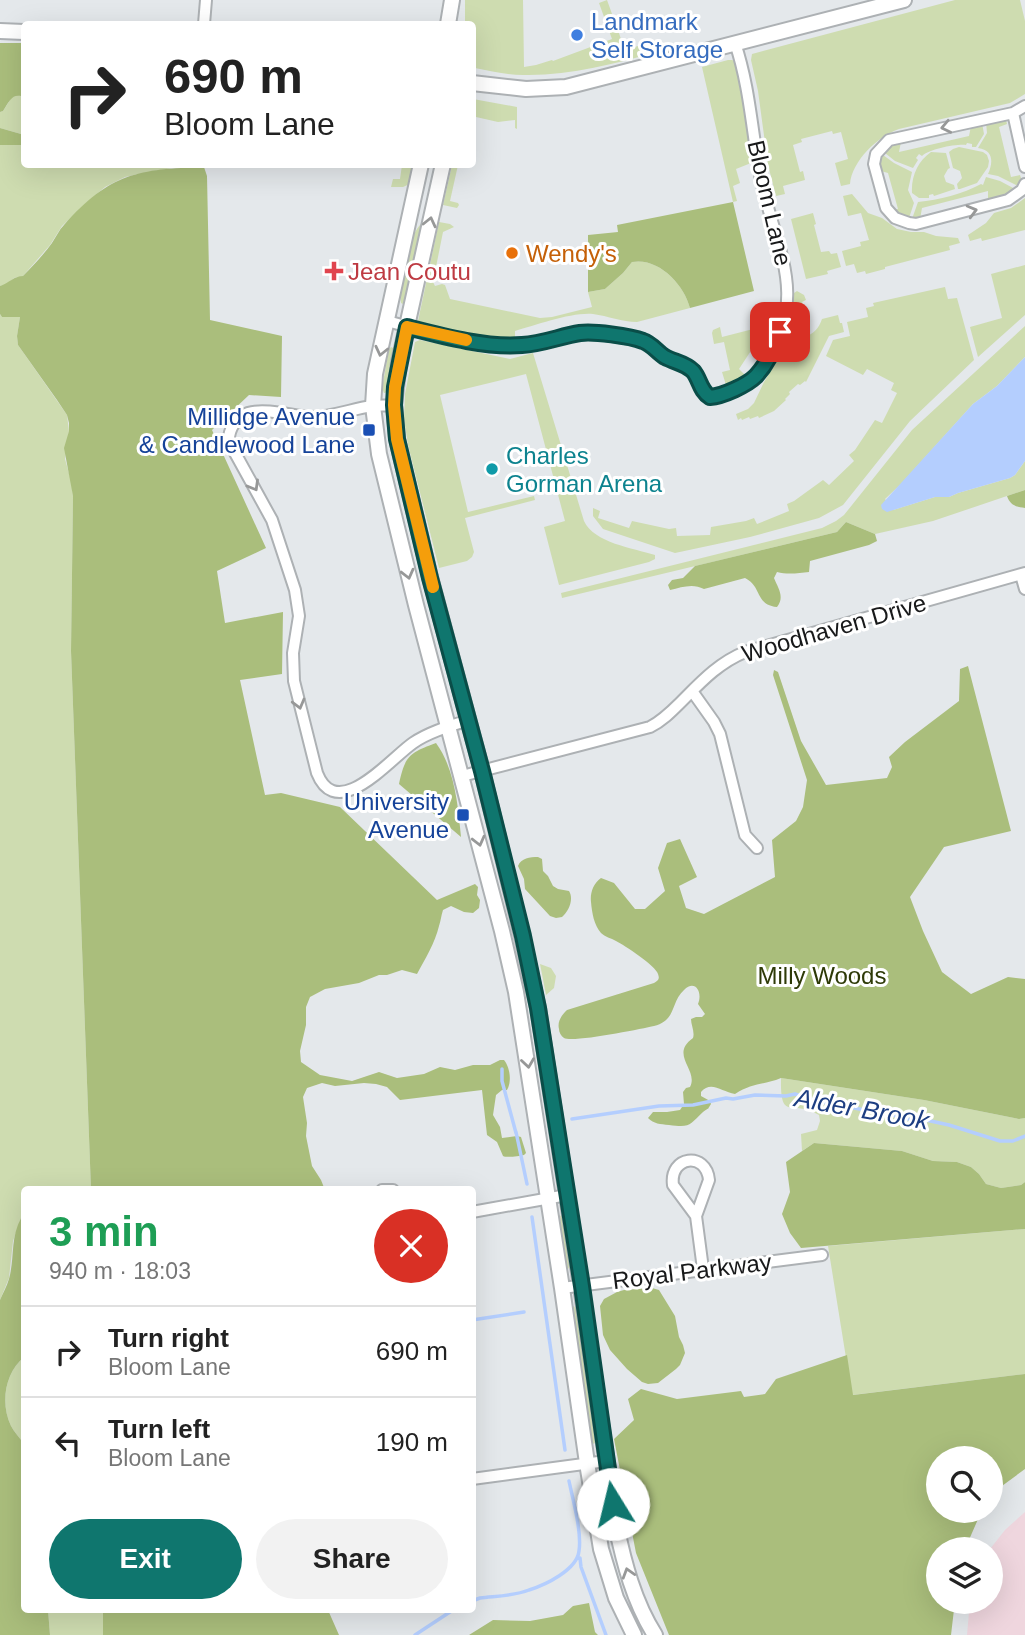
<!DOCTYPE html>
<meta charset="utf-8">
<style>
:root{--surface:#fff;--page:#f2f2f2;--text:#222;--muted:#767676;--line:#e0e0e0;--accent:#0f766e}
body{margin:0;font-family:Helvetica,sans-serif;background:var(--page);color:var(--text);height:100vh;display:flex;flex-direction:column;font-size:26px;white-space:nowrap}
*{box-sizing:border-box;margin:0}
p{font-size:23px;color:var(--muted)}
.icon{flex:none;width:38px;height:38px;fill:none;stroke:currentColor;stroke-width:2;stroke-linecap:round;stroke-linejoin:round}
.map{position:relative;flex:1;overflow:hidden}
.drawer{position:absolute;left:21px;top:1186px;width:455px;height:427px;display:flex;flex-direction:column;background:var(--surface);border-radius:7px;box-shadow:0 7px 28px #0002}
.drawer>*{flex:none}
.banner{position:absolute;left:21px;top:21px;width:455px;height:147px;border-radius:7px;box-shadow:0 7px 28px #0002;background:#fff;color:var(--text);overflow:hidden}
.buttons{position:absolute;left:926px;top:1446px;display:grid;gap:14px}
.buttons a{display:grid;place-items:center;width:77px;height:77px;border-radius:50%;background:var(--surface);box-shadow:0 7px 28px #0002;font-size:35px}
.pin{position:absolute;display:grid;place-items:center;width:60px;height:60px;color:#fff;margin:-30px;border-radius:14px;box-shadow:0 4px 10px #0006}
.me{position:absolute;width:77px;margin:-38px;rotate:351deg;stroke-linejoin:round;filter:drop-shadow(0 0 5px #0008)}
.turn{display:flex;align-items:center;gap:24px;height:147px;padding:0 28px;font-size:32px}
.turn .icon{width:91px;height:91px;stroke-width:2.5}
.turn b{display:block;font-size:49px;line-height:60px}
.round{display:grid;place-items:center;flex:none;width:74px;height:74px;border-radius:37px;background:var(--page)}
.summary{display:flex;align-items:center;justify-content:space-between;height:119px;padding:0 28px}
h1{font-size:42px;font-weight:600;line-height:52px;color:#1e9e55}
.cta{display:flex;gap:14px;margin-top:auto;padding:14px 28px}
.cta a{flex:1;height:80px;border-radius:42px;background:var(--accent);color:#fff;font-size:28px;font-weight:600;line-height:80px;text-align:center}
.cta a+a{background:var(--page);color:var(--text)}
ul{padding:0;list-style:none}
li{display:flex;align-items:center;gap:21px;height:91px;padding:0 28px;border-top:2px solid var(--line)}
li div{flex:1}
li b{display:block;font-size:26px}
li em{font-style:normal}
.map>svg:first-child{display:block}
</style>
<div class="map">
<svg width="1025" height="1635" viewBox="0 0 1025 1635">
<rect width="100%" height="100%" fill="#e4e8eb"/>
<!-- medical -->
<path fill="#efd6de" d="M1025,1512V1635H967L970,1601H990V1549L1005,1530Z"/>
<!-- green -->
<path fill="#cedcb0" d="M465,0H523L524,67L536,65L552,60L553,61L612,39L599,3L607,0L625,50L654,41L657,52C614,64 569,76 523,75C507,75 491,71 475,68L473,67L472,24H465Z
M955,0H1020L1025,21V94L1010,103L899,129C878,136 852,161 850,184L841,186L835,163L848,159L841,132L833,134L832,131L801,139L802,142L793,145L800,172L803,171L805,180L783,186L785,194L776,196L768,165L758,91L751,60L752,54Z
M728,60H732L737,62L744,97L751,163L736,169L740,183L733,186L737,201L733,202L702,67Z
M18,95L24,97V133L21,134L0,128V112L3,111L12,97Z
M473,99L517,107V129L515,128V120L498,122L476,117V127L473,126Z
M1003,119L1006,120L1007,124L999,127L1011,177L1020,175L1021,178L1018,186L998,176L988,174C993,163 994,150 978,148L987,133L986,122Z
M982,123L984,134L976,147H972V144L967,143L966,145C955,144 930,149 922,156L919,154L916,158L918,160L913,168L895,161L885,153L891,146L901,142L899,152L969,136L971,126Z
M0,145H24V164H204V167L172,168L138,174L125,177L105,187L85,204L62,226L50,245L23,276L14,278L8,284L0,286Z
M959,147L983,152L987,155L989,161L988,167L977,183L960,189H958L957,184L962,178L960,171L953,168L949,152L953,149Z
M931,152L946,153L950,168L948,169L944,176L946,182L954,185L955,189L934,196L933,194L929,195V198H919L912,193C911,176 918,161 931,152Z
M883,155L894,163L912,172L908,190L914,203L909,218L907,219L892,210L898,209L888,173L881,171L880,163Z
M402,165H418L412,183L403,187H391L393,179H400Z
M452,165H458L450,201L458,203L459,205L457,208L443,205Z
M986,177L1000,181L1015,189L1007,194L988,202V191L922,208L920,219H912L918,202C939,200 963,194 981,184L983,185Z
M852,194L868,213L882,218L897,229L911,232H924L936,236L958,238L960,243L949,246L950,250L885,267V269L866,274L865,271L857,273L854,264L846,266L842,251L861,246L860,242L869,240L861,213L848,216L843,196Z
M1025,198V230L982,241L981,238L970,241L968,235L986,223L994,213L1011,208Z
M813,213L816,224L814,225L821,252L829,251L831,254L837,253L841,267L827,271L828,274L806,279L791,219Z
M439,222L450,224L454,227L443,232L433,282L435,286L442,284L445,285L450,299L540,318L552,317L592,307L588,292L605,289L623,273L632,262C658,257 684,284 690,308L637,322C622,322 608,316 593,314C572,312 536,325 515,331V341L510,342L426,325L418,321Z
M422,223L423,225L406,300L403,304L401,303L400,296C404,278 408,234 422,223Z
M1025,265V315L978,357L970,327L1002,318L991,274Z
M945,287L948,299L957,298L974,360L910,421L843,505L819,518L750,537L675,553L603,529L593,516V508L600,511L598,518L629,528L632,521L669,529L676,528L677,536L710,535L711,527L746,521L754,518L757,524L789,511L787,504L794,501L823,480L829,485L854,461L849,455L855,450L875,420L882,423L897,393L891,390L894,383L867,369L863,375L826,356L833,340L850,336L847,322L868,317L866,308L874,306L873,303Z
M797,291L804,295L806,300L802,302L805,311L808,310L810,317L803,326L793,329L789,325L794,293Z
M0,314L2,317H20L17,336L18,345L67,415L69,431L65,459L72,484L73,496L71,651L91,1190H24V1218H21L13,1241L9,1278L0,1300Z
M772,314L777,319L770,337H760L739,369L746,376L736,383L729,386L726,385L722,372L730,370L724,342L714,344L712,333L713,330L720,327L722,337L761,327L759,317Z
M838,315L840,323H842L844,332L829,336L806,382L805,381L800,385L798,384L789,392L790,394L785,399L786,400L774,411L759,418L758,416L750,419L749,417L742,420L741,418L738,420L736,414L748,409L754,403L764,382L788,343C803,335 815,339 822,319Z
M1025,326V357L997,386L973,404L902,483L885,499L893,510L935,497H949L958,493L1010,478L1015,475L1025,461V490L933,521L875,534L846,522L837,532L562,598L561,593L822,528L836,521L844,515L912,430Z
M420,340L510,359L533,353L584,521C594,543 633,548 655,555V559L649,562L559,585L544,527L565,521L526,374L440,395L468,512L534,496L535,500L465,518L474,552L472,557L467,561L439,568L408,445L404,419L405,394L415,342Z
M391,347L395,349L388,390L385,393H384L382,388L389,349Z
M540,964L551,968L556,976L554,988L546,995Z
M781,1078L924,1100L1019,1119L1025,1118V1182L1021,1185L1001,1188L986,1184L979,1174L971,1167L957,1162L933,1161L902,1151L814,1143L802,1151L801,1134L817,1130L820,1121L819,1115C793,1098 780,1124 781,1078Z
M558,1215L562,1216V1218L570,1267L568,1269H566L557,1217Z
M1025,1229V1374L852,1395L828,1246Z
M574,1306L576,1309L596,1441L594,1444L591,1442L571,1308Z
M24,1357V1444C20,1438 14,1432 11,1426C0,1403 5,1373 24,1357Z
M48,1610H103V1635H50Z"/>
<!-- forest -->
<path fill="#aabe7c" d="M0,43H24V97C12,92 9,102 3,111L0,112Z
M0,128L21,134L24,133V145H0Z
M204,167L207,176L210,320L282,336L281,397L249,395L212,430L266,548L217,571L225,623L283,612L282,674L240,680L265,795L281,793L340,807L437,900L475,884L478,887L477,895L480,900L479,908L473,913L464,912L451,906L443,910C441,916 441,920 439,926C435,943 425,959 417,974L402,970L387,975H379L359,983L325,989L310,997L306,1007V1025L300,1051L301,1062L320,1075L352,1081L379,1072L397,1078L424,1074L440,1067L455,1070L473,1065H490L500,1060H504C510,1067 512,1082 507,1090H502L496,1095L493,1115L500,1127L502,1138L517,1136L521,1137L526,1153L524,1155C519,1156 507,1158 503,1156L497,1142L487,1135L482,1090L400,1100L387,1087L376,1084L364,1083L335,1086L322,1083L307,1088L303,1097L307,1123L306,1136L312,1166L321,1180L325,1190H91L71,651L73,496L64,448L69,431V423L67,415L57,400L18,345L17,336L20,317H2L0,314V286C9,283 14,276 23,276C33,266 44,254 52,243C56,237 59,230 64,225C110,173 139,169 204,167Z
M733,202L754,291L690,308C684,284 658,257 632,262L623,273L605,289L588,292V235L618,232L617,225Z
M1025,490V508C1016,507 1010,505 1007,496Z
M846,522L875,534L877,541L869,545L810,561L809,572C799,573 788,575 777,572L774,578C778,588 785,597 777,607C755,605 762,586 745,578L704,589C693,583 682,587 670,590L668,585L672,580L683,578L695,566L837,532Z
M968,666L1011,831L944,847L910,897L923,931L942,972L971,994L1008,977L1025,979V1118L1019,1119L924,1100L781,1078C764,1085 752,1083 735,1094C722,1092 711,1080 701,1092V1096L710,1101L711,1104C705,1113 712,1105 703,1112C689,1125 691,1128 669,1125C660,1124 654,1124 648,1118L653,1112H667L680,1110L684,1104L683,1092L686,1088L690,1087C699,1070 669,1055 693,1038C695,1032 691,1025 691,1019L696,1017H702L705,1014L698,1004C703,992 695,979 684,990C670,1003 677,1020 654,1026C641,1029 572,1043 564,1038C561,1036 559,1032 559,1029C557,1021 562,1015 567,1010L654,983C658,980 660,980 658,974C656,966 624,945 616,941C611,938 605,937 601,933C594,925 592,913 591,902C590,893 593,884 601,878L614,883L635,909H645L665,891L658,868L667,843L680,839L697,877L679,886L686,908L704,914L775,877L772,840L796,821L803,807L807,780L773,675L774,670L778,672L801,741L826,785L887,778L892,767L889,757L905,742L959,701L960,669Z
M436,743C455,769 458,806 461,837L399,784C405,756 409,753 436,743Z
M538,857L542,859L543,871L548,876L553,886L558,889L569,891C574,899 569,911 562,917L556,918L550,916L525,889L524,879L518,866C521,858 530,857 538,857Z
M814,1143L902,1151L933,1161L957,1162L971,1167L979,1174L986,1184L1001,1188L1021,1185L1025,1182V1229L801,1248L790,1233L782,1214L790,1192L786,1162Z
M21,1218H24V1357C5,1373 0,1403 11,1426C14,1432 20,1438 24,1444V1610H48L50,1635H0V1300C3,1293 7,1286 9,1279C15,1257 10,1239 21,1218Z
M652,1288L659,1290L675,1316L679,1337L683,1345L685,1353L680,1365L676,1369L658,1383L648,1384L642,1382L627,1369L610,1350L603,1335L600,1306L604,1299L617,1292L624,1290Z
M847,1355L853,1395L1025,1374V1469L991,1494L990,1458H938V1510H982L965,1549H938V1601H955L951,1635H669L636,1553L614,1439L634,1420L628,1399L641,1389L677,1399L741,1391L744,1397L765,1394L776,1379Z
M589,1603L595,1632L598,1635H469L493,1620L530,1621L563,1615L573,1606Z
M103,1610H328L339,1635H103Z"/>
<!-- water -->
<path fill="#b4cefe" d="M1025,357V461L1015,475L1010,478L958,493L949,497H935L887,512L882,509L881,505L973,404L997,386Z"/>
<g fill="none" stroke-linecap="round" stroke-linejoin="round">
<!-- stream -->
<path stroke="#b4cefe" stroke-width="3.5" d="M502,1069V1081L516,1133
M572,1119L659,1106L693,1105L726,1098L733,1099L755,1095L786,1096L795,1094L816,1101L892,1115L907,1119L926,1120L949,1125L1000,1141H1013L1025,1136
M516,1132L527,1184
M532,1217L565,1450
M472,1320L524,1312
M580,1558L581,1567L606,1635
M472,1601L480,1598C496,1596 514,1596 529,1590C545,1585 577,1570 579,1551C582,1532 573,1500 569,1481
M415,1635L453,1610"/>
<defs>
<path id="street" d="M204,24L206,0
M1025,106L1013,113L889,140L876,154L874,164L886,208L895,218L909,223L916,224L1008,200L1022,190L1025,184
M1013,113L1025,167
M387,321L431,333L504,346L524,345L582,333H593L644,341L665,357L686,365L692,370L704,393L710,397C723,396 745,386 754,378C758,374 761,369 764,365C810,295 776,250 761,180C752,134 750,87 735,43
M394,405C387,406 379,405 372,406C351,409 330,418 308,417C291,415 264,408 248,413C236,417 228,430 229,442L272,520L295,590L299,616L293,653L294,681L317,773C337,824 391,758 413,743C429,732 450,726 469,720
M1021,575L1025,589
M692,691L714,722L720,734L745,835L757,848
M462,776L650,727C662,721 671,712 680,703C700,683 718,663 745,652L1025,573
M382,1190H393
M472,1212L567,1195
M696,1216L673,1185C669,1156 706,1151 709,1180L696,1216L703,1269
M562,1288L822,1255
M472,1479L606,1461"/>
<path id="secondary" d="M448,24L452,0
M0,31L24,32
M472,83L526,89L566,87L904,0
M421,164L375,374L373,406L379,454L416,605L502,931L516,992L562,1288L587,1463L601,1549L616,1598L634,1635
M443,164L399,362L394,405L397,439L430,577L482,771L522,936L538,1008L581,1286L616,1525C624,1563 634,1602 655,1635"/>
</defs>
<!-- street casing -->
<use href="#street" stroke="#adb1b4" stroke-width="14"/>
<!-- secondary casing -->
<use href="#secondary" stroke="#adb1b4" stroke-width="18"/>
<!-- street -->
<use href="#street" stroke="#fff" stroke-width="10"/>
<!-- secondary -->
<use href="#secondary" stroke="#fff" stroke-width="14"/>
</g>
<!-- one-way arrows -->
<defs><path id="oneway-chevron" d="M-2-3.5L2.5 0L-2 3.5" fill="none" stroke-width="1.6" stroke-linecap="round" stroke-linejoin="round" transform="scale(1.75)"/></defs>
<g stroke="#979898">
<use href="#oneway-chevron" transform="translate(946 127) rotate(168)"/>
<use href="#oneway-chevron" transform="translate(972 211) rotate(-15)"/>
<use href="#oneway-chevron" transform="translate(430 222) rotate(-77)"/>
<use href="#oneway-chevron" transform="translate(381 351) rotate(103)"/>
<use href="#oneway-chevron" transform="translate(254 486) rotate(60)"/>
<use href="#oneway-chevron" transform="translate(408 574) rotate(76)"/>
<use href="#oneway-chevron" transform="translate(299 704) rotate(75)"/>
<use href="#oneway-chevron" transform="translate(479 841) rotate(76)"/>
<use href="#oneway-chevron" transform="translate(528 1063) rotate(82)"/>
<use href="#oneway-chevron" transform="translate(628 1573) rotate(-107)"/>
</g>
<g fill="none" stroke-linecap="round" stroke-linejoin="round">
<defs>
<path id="route" d="M613,1504L582,1286L538,1008L523,936L482,771L430,578L397,439L394,405L395,387L407,327C442,336 486,348 522,345C542,344 561,336 580,333C593,331 630,336 643,341C652,344 657,352 665,357C674,362 685,363 693,371C700,379 700,391 710,397C723,396 747,385 756,376C767,364 775,347 780,332"/>
</defs>
<!-- route casing -->
<use href="#route" stroke="#0a4d48" stroke-width="18"/>
<!-- route -->
<use href="#route" stroke="#0f766e" stroke-width="12"/>
<!-- slow -->
<path stroke="#f59e0b" stroke-width="12" d="M433,587L397,439L394,405L395,387L407,327L466,340"/>
</g>
<!-- markers -->
<circle fill="#3f7fe0" stroke="#fff" stroke-width="2.5" cx="577" cy="35" r="7"/>
<circle fill="#e8710a" stroke="#fff" stroke-width="2.5" cx="512" cy="253" r="7"/>
<path fill="#e0444e" stroke="#fff" stroke-width="2.5" d="M330.5 260.5h7v7h7v7h-7v7h-7v-7h-7v-7h7z"/>
<g fill="#1a4fb4" stroke="#fff" stroke-width="2.5">
<rect x="362" y="423" width="14" height="14" rx="3.5"/>
<rect x="456" y="808" width="14" height="14" rx="3.5"/>
</g>
<circle fill="#0f9aa8" stroke="#fff" stroke-width="2.5" cx="492" cy="469" r="7"/>
<g text-anchor="middle" dominant-baseline="central" stroke-width="6" stroke-linejoin="round" paint-order="stroke">
<!-- shop labels -->
<g font-size="24" fill="#366cbe" stroke="#fff" text-anchor="start">
<text x="591" y="21">Landmark<tspan x="591" dy="28">Self Storage</tspan></text>
</g>
<!-- street labels -->
<g font-size="24" fill="#18191a" stroke="#fff">
<text transform="translate(770 203) rotate(77)">Bloom Lane</text>
<text transform="translate(834 628) rotate(-16)">Woodhaven Drive</text>
<text transform="translate(692 1271) rotate(-7)">Royal Parkway</text>
</g>
<!-- food labels -->
<g font-size="24" fill="#c56008" stroke="#fff" text-anchor="start">
<text x="526" y="253">Wendy's</text>
</g>
<!-- health labels -->
<g font-size="24" fill="#be3a42" stroke="#fff" text-anchor="start">
<text x="348" y="271">Jean Coutu</text>
</g>
<!-- transit labels -->
<g font-size="24" fill="#164399" stroke="#fff" text-anchor="end">
<text x="355" y="416">Millidge Avenue<tspan x="355" dy="28">&amp; Candlewood Lane</tspan></text>
<text x="449" y="801">University<tspan x="449" dy="28">Avenue</tspan></text>
</g>
<!-- culture labels -->
<g font-size="24" fill="#0d838f" stroke="#fff" text-anchor="start">
<text x="506" y="455">Charles<tspan x="506" dy="28">Gorman Arena</tspan></text>
</g>
<!-- park labels -->
<g font-size="24" fill="#2e3a07" stroke="#fff">
<text x="822" y="975">Milly Woods</text>
</g>
<!-- water labels -->
<g font-size="26" font-style="italic" fill="#1d3e82" stroke="#fff">
<text transform="translate(862 1109) rotate(10)">Alder Brook</text>
</g>
</g>
</svg>
<div class="buttons">
<a><svg class="icon" aria-label="search" viewBox="0 0 24 24"><circle cx="10" cy="10" r="6"/><path d="M15 15l6 6"/></svg></a>
<a><svg class="icon" aria-label="layers" viewBox="0 0 24 24"><path d="M12 4l9 5-9 5-9-5zM3 14l9 5 9-5"/></svg></a>
</div>
<div class="pin" style="left:780px;top:332px;background:#d93025"><svg class="icon" aria-label="arrive" viewBox="0 0 24 24"><path d="M6 21V4h12l-3 4 3 4H6"/></svg></div>
<svg class="me" style="left:613px;top:1504px" viewBox="-20 -20 40 40"><circle r="19" fill="#fff"/><path d="M0-13L10 11 0 6-10 11z" fill="#0f766e"/></svg>
<div class="banner">
<div class="turn"><svg class="icon" aria-label="right" viewBox="0 0 24 24"><path d="M7 20v-9h11M14 6l5 5-5 5"/></svg><div><b>690 m</b>Bloom Lane</div></div>
</div>
<section class="drawer">
<div class="summary"><div><h1>3 min</h1><p>940 m · 18:03</p></div><a class="round" style="background:#d93025;color:#fff"><svg class="icon" aria-label="close" viewBox="0 0 24 24"><path d="M6 6l12 12M18 6L6 18"/></svg></a></div>
<ul>
<li><svg class="icon" aria-label="right" viewBox="0 0 24 24"><path d="M7 20v-9h11M14 6l5 5-5 5"/></svg><div><b>Turn right</b><p>Bloom Lane</p></div><em>690 m</em></li>
<li><svg class="icon" aria-label="left" viewBox="0 0 24 24"><path d="M17 20v-9H6M10 6l-5 5 5 5"/></svg><div><b>Turn left</b><p>Bloom Lane</p></div><em>190 m</em></li>
</ul>
<div class="cta"><a>Exit</a><a>Share</a></div>
</section>
</div>
